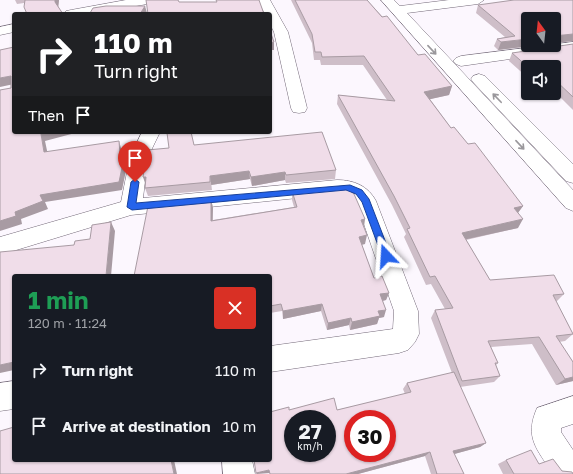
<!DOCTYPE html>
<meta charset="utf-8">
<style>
:root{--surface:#171b24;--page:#242831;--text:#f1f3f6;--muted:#9ea1a6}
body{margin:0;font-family:"Golos Text",sans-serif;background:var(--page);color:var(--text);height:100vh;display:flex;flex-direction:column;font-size:15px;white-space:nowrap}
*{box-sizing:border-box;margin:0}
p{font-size:13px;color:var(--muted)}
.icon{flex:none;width:22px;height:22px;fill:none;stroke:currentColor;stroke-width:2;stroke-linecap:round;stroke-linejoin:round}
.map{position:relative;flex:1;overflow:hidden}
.sheet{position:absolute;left:12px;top:274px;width:260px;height:188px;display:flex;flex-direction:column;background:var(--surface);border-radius:4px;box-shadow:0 1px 3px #0004}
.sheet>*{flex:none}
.hud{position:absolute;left:12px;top:12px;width:260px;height:122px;border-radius:4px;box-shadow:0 1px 3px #0004;background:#202124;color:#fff;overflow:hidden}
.needle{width:26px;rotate:345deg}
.tools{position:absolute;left:521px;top:12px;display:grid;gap:8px}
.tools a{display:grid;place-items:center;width:40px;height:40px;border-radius:4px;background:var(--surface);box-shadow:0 1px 3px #0004;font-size:20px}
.speed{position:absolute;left:284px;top:410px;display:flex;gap:8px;font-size:20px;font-weight:700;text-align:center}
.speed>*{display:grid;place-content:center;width:52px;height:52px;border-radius:50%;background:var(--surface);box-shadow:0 1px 3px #0004;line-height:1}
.speed small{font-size:10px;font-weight:400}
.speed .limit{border:6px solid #d22;background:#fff;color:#111}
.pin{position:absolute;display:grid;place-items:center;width:34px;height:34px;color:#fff;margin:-41px -17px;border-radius:50% 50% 50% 0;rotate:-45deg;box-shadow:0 0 4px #0007}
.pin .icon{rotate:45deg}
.me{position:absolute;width:44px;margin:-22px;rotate:340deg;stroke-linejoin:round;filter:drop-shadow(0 0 3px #0008)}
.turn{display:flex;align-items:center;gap:14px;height:84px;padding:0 16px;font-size:18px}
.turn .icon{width:52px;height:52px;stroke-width:2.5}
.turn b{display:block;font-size:28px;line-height:34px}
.then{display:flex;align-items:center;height:38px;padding:0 16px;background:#0003;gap:8px;font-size:15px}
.round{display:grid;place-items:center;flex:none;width:42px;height:42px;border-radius:4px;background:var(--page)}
.head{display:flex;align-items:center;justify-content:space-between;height:68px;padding:0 16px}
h1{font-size:24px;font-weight:700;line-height:30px;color:#1e9e55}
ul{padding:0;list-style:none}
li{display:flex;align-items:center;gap:12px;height:56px;padding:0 16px}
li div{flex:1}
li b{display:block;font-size:15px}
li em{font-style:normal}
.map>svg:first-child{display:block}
</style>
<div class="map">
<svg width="573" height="474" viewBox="0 0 573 474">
<rect width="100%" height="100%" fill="#fcf7fe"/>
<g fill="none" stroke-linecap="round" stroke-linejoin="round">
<defs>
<path id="minor" d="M126,0H153L147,4L92,14H64L66,11L71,10Z
M258,0H270L288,32L307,108L305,112L299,113L293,112L291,108L274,32L270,24V14H265Z
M381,0H394L400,6L449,0H484L478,4L407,13L573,190V211L566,208Z
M14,24V32L0,35V27Z
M573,42V50L461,66L456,64L453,61L456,58L461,56Z
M479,74L485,76L573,164V183L566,181L473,82L471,79L473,76Z
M142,132H160L148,157L143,198L337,180C354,180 368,186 376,201L418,311L419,334L415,342L408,350L399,353L270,372V346L393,329L394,311L357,204L346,195L337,194L131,215L0,255V237L121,202L130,157Z
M14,381V409L0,411V383Z
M573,396V424L561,428V432L573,450V474H553C537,449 524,438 537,408Z
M222,460H252L255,474H223Z"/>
</defs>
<!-- minor casing -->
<use href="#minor" stroke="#736978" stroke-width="1"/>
<!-- minor -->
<use href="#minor" fill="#fff" fill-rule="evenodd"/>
</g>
<!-- wall -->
<path fill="#cebec8" d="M15,0H59L58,7L24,3L17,4Z
M291,0H367L418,55L452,86L449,95L430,99L451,128L468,144L523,206L518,213V228L466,240L490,280L564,294L556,302L573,334L565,341L559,342L573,362V381L556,385L532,344L491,347L498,363L496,365L500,376L494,382L460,387L486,443L480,447L454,454L464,474H431L425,456L358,474H270L289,410H337L405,394L403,389L407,383L452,373L431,318L435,310L445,309L431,284L426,285L404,237L406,234L392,205L337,104L338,95L387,100L363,65H321L320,60H314L312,43Z
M573,0V41L554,43L528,45H539L498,50L494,46L497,39L505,37L476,13L478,5Z
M573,44V110L554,91V67H528V78L509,61L512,53Z
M194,145L336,170L335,179L286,183L285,180L252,186L250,179L211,185L212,190L148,196L145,188Z
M292,191L364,227L365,244L362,245L374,278L389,293L386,300L383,301L384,317L379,318L377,324L350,330L349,325L327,330L321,311L283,319L282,311L270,313V276H134L211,199L213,208V220L294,207L292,200Z
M506,460L539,464L573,474H503L498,464Z"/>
<!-- shaded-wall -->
<path fill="#a89ba3" d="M55,0H59L58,9L55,2Z
M145,6L147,13L146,14H140Z
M573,34V41L554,43V36Z
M528,39V45H539L498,50L501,42Z
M274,42V50H270V43Z
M11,76L14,84L0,87V78Z
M452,86L449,95L422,101L424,92Z
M46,132H79L45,141L49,160L44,152L41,134Z
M119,141L121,148L123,161L120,154Z
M125,153L128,161L122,190L45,202L48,209L21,219L22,224L0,231V221L40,195Z
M249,171L250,179L211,185L212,190L210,176Z
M285,172V180L252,186L251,177Z
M143,177H146V186Z
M211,199L213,208L212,229L211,221Z
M523,206L517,214L514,208Z
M365,219L364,227L361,220Z
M523,219L518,228L458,241L462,233Z
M111,222L115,231L111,276H106Z
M367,235L365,244L357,245L359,237Z
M389,293L386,300L377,302L380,294Z
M322,304L321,311L283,319V311Z
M386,310L384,317L379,318L377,324L350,330L352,322L378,311Z
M351,318L349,325L327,330L328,323Z
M14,362V370L0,373V365Z
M573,377V381L556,385L565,379Z
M486,443L480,447L447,456L453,451Z
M430,452L425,456L358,474H346Z
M171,460H174L177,474H174Z
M269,470L270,473L257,474L256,473Z"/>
<!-- building -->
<path fill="#f0dde9" stroke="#a89ba3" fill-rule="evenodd" d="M25,0H55V2L63,14H27L24,7Z
M146,0H178L179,2H217L216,0H259L264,14H148Z
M295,0H367L382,17L387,16L418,55L425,54L452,86L424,92L451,128L454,127L468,144L475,143L523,206L514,208L523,219L462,233L490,280L554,275L564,294L553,295L573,334L556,336L573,362V377L565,379L539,337L488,341L498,363H495L500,376L462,381L435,310L453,308L435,276L430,277L407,229L410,228L394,196L338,95L395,101L364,56L322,57L321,52H315L312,34Z
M514,0H573V34L554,36V19H528V39L501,42L497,39L515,36L478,5Z
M106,6H145L140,14H84L90,13L93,8Z
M270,31L274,42L270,43Z
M573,44V97L554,79V67H528L512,53Z
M14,47V132H46L41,134L44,152L119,141L120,154L125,153L119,182L40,195L43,201L15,212L16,216L0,221V90L11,88V76L0,78V50Z
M172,132H191L194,145L322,132L336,170L286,175L285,172L251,177L249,171L210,176V182L145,188L146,177H143L147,150L169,148L167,133Z
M338,187L347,188L354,194L365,219L361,220L367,235L359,237L374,278L382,276L389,293L380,294L386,310L378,311L380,316L352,322L351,318L328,323L322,304L283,311L281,304L270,306V276H134L148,206L211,199V221L297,207L292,191Z
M111,222L106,276H14V362L0,365V252L74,245L75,241L90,239L92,225Z
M454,372L486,443L453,451L464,474H436H437L430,452L346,474H270L269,470L256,473L254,460H270V412L289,407V410L334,398L337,410L411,392L407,383ZM293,419H327V453H293ZM353,419H387V453H353Z
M14,427V460H171L174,474H0V431Z
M531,450L539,464L553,459L562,471L572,472L573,474H514L506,460Z"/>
<!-- one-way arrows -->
<defs><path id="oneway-shaft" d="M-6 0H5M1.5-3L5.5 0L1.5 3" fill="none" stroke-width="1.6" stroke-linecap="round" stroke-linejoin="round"/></defs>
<g stroke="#9a989c">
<use href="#oneway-shaft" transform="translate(432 50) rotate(47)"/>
<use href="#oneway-shaft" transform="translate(497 98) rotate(-134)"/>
<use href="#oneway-shaft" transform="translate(520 145) rotate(47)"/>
</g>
<!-- route -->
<path fill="#2563eb" stroke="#184099" d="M135,179L139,182L136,203L350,185L362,190L369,199L391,256L386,260L383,259L362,202L356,194L346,190L132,210L127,207L131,182Z"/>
</svg>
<div class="tools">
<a><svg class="needle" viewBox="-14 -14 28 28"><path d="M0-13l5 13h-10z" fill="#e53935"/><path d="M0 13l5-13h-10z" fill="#9ea1a6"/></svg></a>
<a><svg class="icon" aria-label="sound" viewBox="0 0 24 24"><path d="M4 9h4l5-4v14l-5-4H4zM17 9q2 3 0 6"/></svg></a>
</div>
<div class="speed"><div>27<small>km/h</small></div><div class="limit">30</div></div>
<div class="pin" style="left:135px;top:182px;background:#d93025"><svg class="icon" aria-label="arrive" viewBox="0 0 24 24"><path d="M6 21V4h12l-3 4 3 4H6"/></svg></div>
<svg class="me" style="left:386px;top:256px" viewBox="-20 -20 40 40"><path d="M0-17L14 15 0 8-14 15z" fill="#2563eb" stroke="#fff" stroke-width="4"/></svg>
<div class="hud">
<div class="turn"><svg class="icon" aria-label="right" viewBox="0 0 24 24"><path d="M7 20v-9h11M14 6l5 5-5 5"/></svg><div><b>110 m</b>Turn right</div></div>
<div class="then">Then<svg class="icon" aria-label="arrive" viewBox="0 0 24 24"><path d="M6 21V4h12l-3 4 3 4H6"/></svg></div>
</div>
<section class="sheet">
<div class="head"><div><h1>1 min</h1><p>120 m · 11:24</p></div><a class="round" style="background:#d93025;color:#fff"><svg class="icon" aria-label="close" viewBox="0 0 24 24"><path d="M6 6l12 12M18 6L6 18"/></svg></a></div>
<ul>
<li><svg class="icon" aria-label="right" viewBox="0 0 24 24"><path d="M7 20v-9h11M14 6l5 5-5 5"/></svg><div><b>Turn right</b></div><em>110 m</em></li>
<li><svg class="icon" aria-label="arrive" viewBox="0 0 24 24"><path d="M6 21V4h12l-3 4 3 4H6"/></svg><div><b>Arrive at destination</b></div><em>10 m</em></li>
</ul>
</section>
</div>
